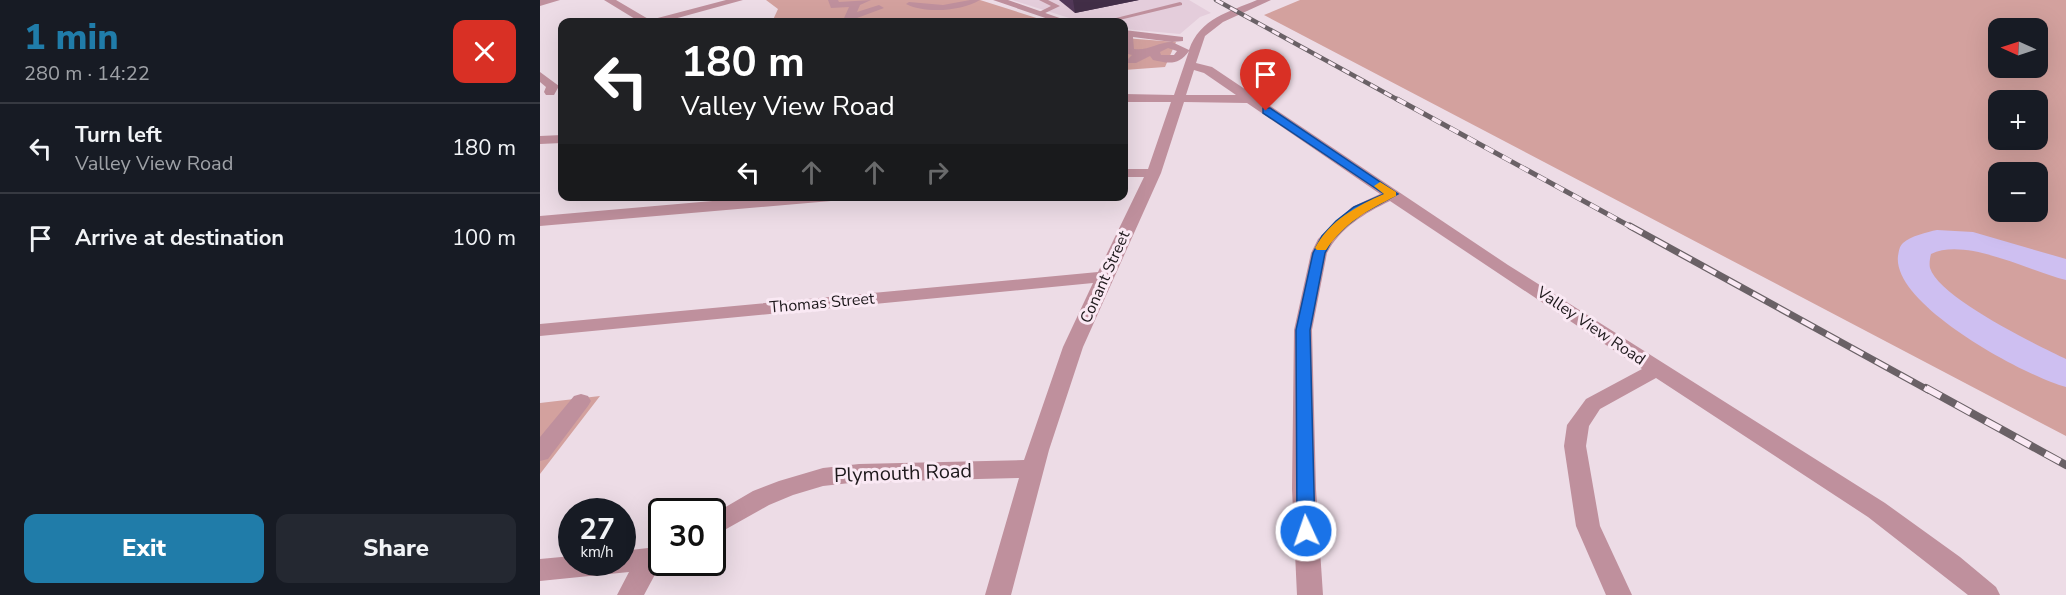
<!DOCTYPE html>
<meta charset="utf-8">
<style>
:root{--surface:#171b24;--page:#242831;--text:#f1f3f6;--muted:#9ea1a6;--line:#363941;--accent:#207ca9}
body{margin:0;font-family:"Nunito Sans",sans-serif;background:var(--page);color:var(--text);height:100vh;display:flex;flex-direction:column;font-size:22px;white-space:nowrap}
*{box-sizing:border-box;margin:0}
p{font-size:20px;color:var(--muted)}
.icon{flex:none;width:33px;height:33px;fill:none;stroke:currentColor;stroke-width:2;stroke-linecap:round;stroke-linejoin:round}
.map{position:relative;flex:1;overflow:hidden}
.sheet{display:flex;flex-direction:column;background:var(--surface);width:540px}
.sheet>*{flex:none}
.guide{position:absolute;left:18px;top:18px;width:570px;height:183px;border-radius:12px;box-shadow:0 6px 24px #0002;background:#202124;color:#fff;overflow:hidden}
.needle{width:39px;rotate:273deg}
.fabs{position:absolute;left:1448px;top:18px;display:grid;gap:12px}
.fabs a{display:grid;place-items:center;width:60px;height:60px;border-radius:12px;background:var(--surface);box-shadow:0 6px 24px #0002;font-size:30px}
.speed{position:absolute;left:18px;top:498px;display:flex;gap:12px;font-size:30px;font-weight:700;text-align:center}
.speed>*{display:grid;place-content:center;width:78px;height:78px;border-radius:50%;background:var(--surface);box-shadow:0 6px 24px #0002;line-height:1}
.speed small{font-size:15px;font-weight:400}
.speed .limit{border:3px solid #111;border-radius:9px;background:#fff;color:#111}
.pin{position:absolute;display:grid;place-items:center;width:51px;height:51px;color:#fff;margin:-62px -26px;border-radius:50% 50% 50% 0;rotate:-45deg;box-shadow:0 0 6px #0007}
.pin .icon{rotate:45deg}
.me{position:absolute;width:66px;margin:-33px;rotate:357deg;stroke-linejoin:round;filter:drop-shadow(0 0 4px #0008)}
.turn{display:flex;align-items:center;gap:21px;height:126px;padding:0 24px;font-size:27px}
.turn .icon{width:78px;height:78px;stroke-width:2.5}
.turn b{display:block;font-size:42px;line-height:51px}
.lanes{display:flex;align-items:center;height:57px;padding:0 24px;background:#0003;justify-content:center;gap:30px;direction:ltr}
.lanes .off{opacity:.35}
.round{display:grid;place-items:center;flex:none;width:63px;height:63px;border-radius:12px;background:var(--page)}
.overview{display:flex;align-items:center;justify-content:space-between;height:102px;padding:0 24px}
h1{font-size:36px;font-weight:800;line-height:45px;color:var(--accent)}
.action{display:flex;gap:12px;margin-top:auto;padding:12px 24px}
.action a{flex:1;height:69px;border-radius:12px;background:var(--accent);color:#fff;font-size:24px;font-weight:800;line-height:69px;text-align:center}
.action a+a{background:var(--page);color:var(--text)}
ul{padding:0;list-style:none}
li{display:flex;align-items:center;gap:18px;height:90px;padding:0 24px;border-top:2px solid var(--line)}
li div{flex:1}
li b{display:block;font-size:22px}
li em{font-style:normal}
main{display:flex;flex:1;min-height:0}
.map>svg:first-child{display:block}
</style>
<main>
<section class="sheet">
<div class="overview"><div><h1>1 min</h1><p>280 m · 14:22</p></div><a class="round" style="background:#d93025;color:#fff"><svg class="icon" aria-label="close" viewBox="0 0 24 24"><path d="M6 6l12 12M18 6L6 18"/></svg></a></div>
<ul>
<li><svg class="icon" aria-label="left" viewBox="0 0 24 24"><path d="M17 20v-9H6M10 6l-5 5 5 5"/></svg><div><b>Turn left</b><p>Valley View Road</p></div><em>180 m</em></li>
<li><svg class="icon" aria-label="arrive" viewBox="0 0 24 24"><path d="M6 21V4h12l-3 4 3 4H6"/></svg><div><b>Arrive at destination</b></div><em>100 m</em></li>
</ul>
<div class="action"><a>Exit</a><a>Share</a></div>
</section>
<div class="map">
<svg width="1526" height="595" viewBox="0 0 1526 595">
<rect width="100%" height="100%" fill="#eddce6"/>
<!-- built -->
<path fill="#e4cddb" d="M472,0H649L671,13L660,17L640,34L584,29V22H542Z"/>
<!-- green -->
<path fill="#d3a19e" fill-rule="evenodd" d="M226,0H440L509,22H232L238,9Z
M760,0H1526V436L724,15ZM1458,28H1497V68H1458ZM1458,100H1497V140H1458ZM1458,172H1497V212H1458Z
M584,38L636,42L625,67L584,70Z
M60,396L0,474V403Z"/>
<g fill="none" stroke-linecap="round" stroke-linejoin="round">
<!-- river -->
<path fill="#cebff1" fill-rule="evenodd" d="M1397,230L1433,232L1526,259V280C1489,271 1426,237 1391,254C1390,258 1389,264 1390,268C1399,298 1497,345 1526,359V387C1485,376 1352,305 1358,256C1359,251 1359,247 1363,243C1371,236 1387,232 1397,230Z"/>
<!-- lane -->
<path fill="#bf909d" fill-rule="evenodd" d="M430,0H440C422,11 385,14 366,4L369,2L403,5Z
M499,0H508L520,6L501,15H497V13L511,6Z
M640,2L642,3V5L571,22H560Z"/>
<!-- street -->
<path fill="#bf909d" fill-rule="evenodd" d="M0,0H20L0,6Z
M64,0H76L110,20L186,0H203L123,22H100Z
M288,0H298L299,2L331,0L320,5L317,12L339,5L344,8L309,21L304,18L309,7L291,8Z
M453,0H468L531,22H517Z
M717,0H731L683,22L665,36L656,63L672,67L968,265L1345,503L1420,557L1456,587L1460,595H1428L1328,517L1116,378L1060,409L1049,426L1046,446L1060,526L1092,595H1066L1036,526L1024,446L1027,425L1046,399L1102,369L850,201C825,213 800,228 787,253L772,330L776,489L783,595H757L752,489L754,330L771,253L778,239L812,207L840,194L707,103L644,102L621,173L543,347L509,450L471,595H445L479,478L319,482L283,486L253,495L229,505L172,537V515L213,491L239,481L283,468L319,464L484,460L523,347L553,283L0,336V324L558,272L604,177H584V169H608L631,102H584V94L634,95L649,51C639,65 630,64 613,60L610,56L596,63H588L586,61L592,55L584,53V39L586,36H584V30L643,37V41L632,42L649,50C660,18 689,12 717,0ZM593,37L632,42C618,42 608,51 594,49ZM628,48L637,51L634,55H621L620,52ZM654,70L664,73L696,95H646Z
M404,19H418L423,22H399Z
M0,72L19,86L14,95H6L4,92L6,87L0,82Z
M22,135V143L0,144V136Z
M231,196H298L291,201L0,226V216Z
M41,394L48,396L51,401L48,406L8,459L0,461V437L34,396Z
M122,544V562H129L119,567L104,595H77L89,572L0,581V559L32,556V562H82V551L108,548Z"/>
<defs>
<path id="rail-far3" d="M676,0L860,101"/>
<path id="rail-far2" d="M857,99L1093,228"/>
<path id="rail-far1" d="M1090,226L1388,390"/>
<path id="rail" d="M1386,388L1526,465"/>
</defs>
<!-- rail-far3 casing -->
<use href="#rail-far3" stroke="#6a6166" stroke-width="4.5"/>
<!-- rail-far2 casing -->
<use href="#rail-far2" stroke="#6a6166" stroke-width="5"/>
<!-- rail-far1 casing -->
<use href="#rail-far1" stroke="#6a6166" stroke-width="7"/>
<!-- rail casing -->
<use href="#rail" stroke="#6a6166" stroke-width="8"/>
<!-- rail-far3 -->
<use href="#rail-far3" stroke="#fae9f4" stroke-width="3" stroke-dasharray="8" stroke-linecap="butt"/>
<!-- rail-far2 -->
<use href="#rail-far2" stroke="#fae9f4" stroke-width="4" stroke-dasharray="10" stroke-linecap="butt"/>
<!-- rail-far1 -->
<use href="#rail-far1" stroke="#fae9f4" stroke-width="4.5" stroke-dasharray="14" stroke-linecap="butt"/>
<!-- rail -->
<use href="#rail" stroke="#fae9f4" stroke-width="6" stroke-dasharray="17" stroke-linecap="butt"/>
</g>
<!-- wall -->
<path fill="#523858" d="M519,0H599L535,13Z"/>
<!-- shaded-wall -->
<path fill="#422e47" d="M533,0H599L535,13Z"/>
<!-- route -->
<path fill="#1a73e8" stroke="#114b97" stroke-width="1.5" d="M723,108H730L858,194L823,213L805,227L792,240L785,253L770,330L775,531L773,537L766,539L760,537L757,531L756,330L773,253L782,236L796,221L814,207L844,194L723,113Z"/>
<!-- slow -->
<path fill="#f59e0b" d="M840,182L856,192V196C828,210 804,223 786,250H777L775,248C790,220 817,206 844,194L834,186Z"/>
<g text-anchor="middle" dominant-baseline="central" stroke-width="6" stroke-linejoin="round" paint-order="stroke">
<!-- street labels -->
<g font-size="16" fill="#1e191c" stroke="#fae9f4">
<text transform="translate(565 277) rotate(-66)">Conant Street</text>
<text transform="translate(282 303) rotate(-5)">Thomas Street</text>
<text transform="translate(1051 326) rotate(34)">Valley View Road</text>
</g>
<!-- near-street labels -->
<g font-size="20" fill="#1e191c" stroke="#fae9f4">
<text transform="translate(363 473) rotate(-2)">Plymouth Road</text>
</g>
</g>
</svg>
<div class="fabs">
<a><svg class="needle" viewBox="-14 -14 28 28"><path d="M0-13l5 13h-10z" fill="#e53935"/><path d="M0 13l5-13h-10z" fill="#9ea1a6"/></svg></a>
<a>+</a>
<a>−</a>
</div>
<div class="speed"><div>27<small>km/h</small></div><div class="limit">30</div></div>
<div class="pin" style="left:726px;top:111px;background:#d93025"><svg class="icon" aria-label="arrive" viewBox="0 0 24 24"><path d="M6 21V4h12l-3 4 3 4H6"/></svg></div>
<svg class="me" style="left:766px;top:531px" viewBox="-20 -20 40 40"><circle r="17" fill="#1a73e8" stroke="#fff" stroke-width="3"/><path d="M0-11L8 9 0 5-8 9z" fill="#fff"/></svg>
<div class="guide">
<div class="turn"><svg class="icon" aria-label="left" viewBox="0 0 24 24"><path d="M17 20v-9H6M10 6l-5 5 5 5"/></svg><div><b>180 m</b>Valley View Road</div></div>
<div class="lanes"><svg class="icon" aria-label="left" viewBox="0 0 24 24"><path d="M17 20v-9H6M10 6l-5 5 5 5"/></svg><svg class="icon off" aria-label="ahead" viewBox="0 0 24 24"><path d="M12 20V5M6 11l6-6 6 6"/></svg><svg class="icon off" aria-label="ahead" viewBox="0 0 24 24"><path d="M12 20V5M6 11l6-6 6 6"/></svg><svg class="icon off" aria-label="right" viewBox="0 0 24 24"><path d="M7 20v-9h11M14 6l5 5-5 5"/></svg></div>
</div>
</div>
</main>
